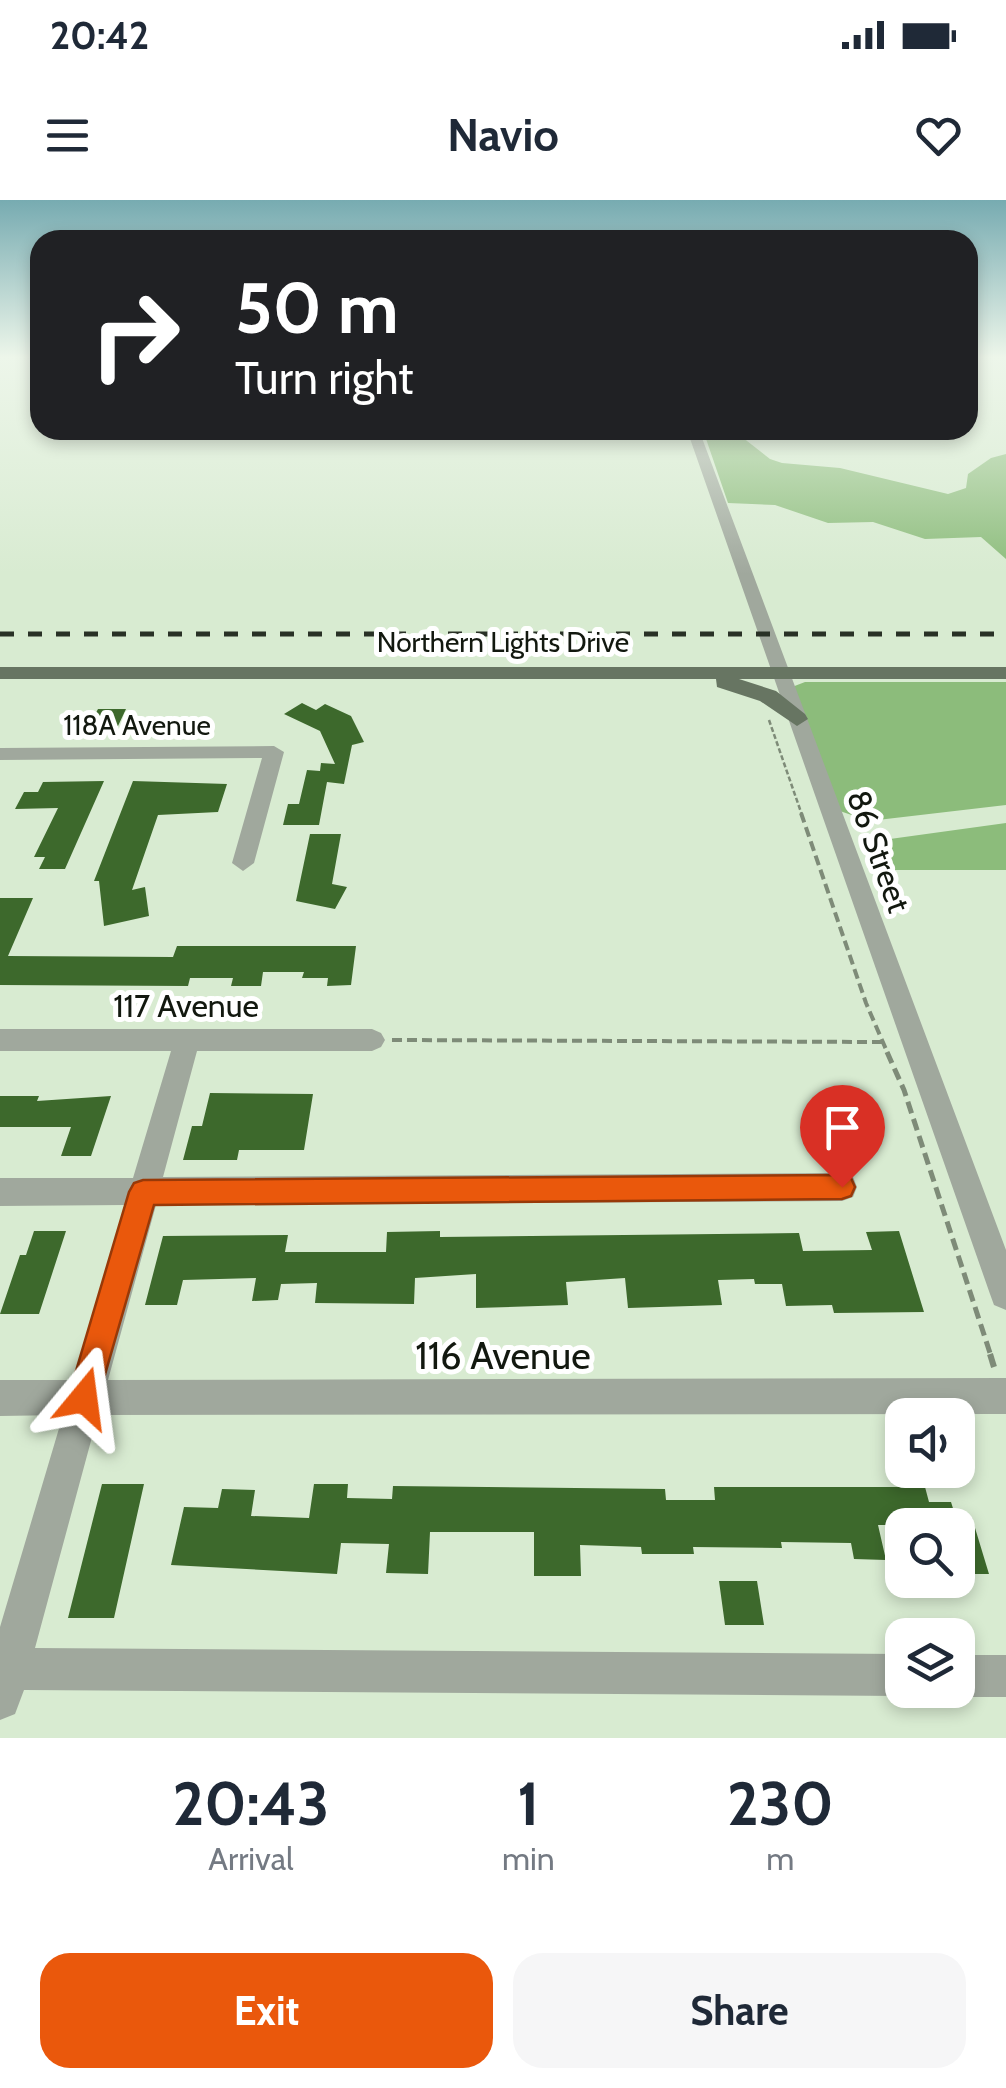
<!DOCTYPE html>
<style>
:root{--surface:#fff;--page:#f6f6f7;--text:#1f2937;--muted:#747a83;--accent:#ea580c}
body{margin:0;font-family:Cabin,sans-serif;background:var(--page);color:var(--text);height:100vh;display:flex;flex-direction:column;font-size:38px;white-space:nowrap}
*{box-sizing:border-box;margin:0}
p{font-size:32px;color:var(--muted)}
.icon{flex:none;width:55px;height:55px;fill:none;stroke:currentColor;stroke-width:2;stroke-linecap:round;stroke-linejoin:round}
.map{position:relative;height:1538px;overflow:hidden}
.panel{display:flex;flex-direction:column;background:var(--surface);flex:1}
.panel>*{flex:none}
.top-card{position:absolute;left:30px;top:30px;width:948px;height:210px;border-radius:30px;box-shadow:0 5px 15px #0003;background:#202124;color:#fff;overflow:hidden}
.tools{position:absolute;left:885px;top:1198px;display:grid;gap:20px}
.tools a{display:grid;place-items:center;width:90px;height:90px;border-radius:20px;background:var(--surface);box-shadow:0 5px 15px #0003;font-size:50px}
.pin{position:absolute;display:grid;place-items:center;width:85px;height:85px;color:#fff;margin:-102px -42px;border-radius:50% 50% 50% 0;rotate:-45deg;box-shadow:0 0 10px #0007}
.pin .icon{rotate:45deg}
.me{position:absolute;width:110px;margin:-55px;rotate:16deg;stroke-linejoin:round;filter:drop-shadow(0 0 8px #0008)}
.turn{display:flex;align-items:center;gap:35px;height:210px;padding:0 40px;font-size:45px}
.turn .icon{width:130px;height:130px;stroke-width:2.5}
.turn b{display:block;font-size:70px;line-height:85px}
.eta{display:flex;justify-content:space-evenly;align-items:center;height:170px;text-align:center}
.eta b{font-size:60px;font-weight:700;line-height:70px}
.action{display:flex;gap:20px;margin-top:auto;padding:20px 40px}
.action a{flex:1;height:115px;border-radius:30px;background:var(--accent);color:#fff;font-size:40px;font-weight:700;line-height:115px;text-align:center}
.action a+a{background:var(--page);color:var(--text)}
.status{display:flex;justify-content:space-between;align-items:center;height:70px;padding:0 50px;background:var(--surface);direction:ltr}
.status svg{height:28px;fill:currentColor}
header{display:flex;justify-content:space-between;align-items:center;height:130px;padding:0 40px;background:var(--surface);font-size:45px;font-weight:700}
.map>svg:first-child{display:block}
</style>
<div class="status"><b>20:42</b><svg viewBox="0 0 49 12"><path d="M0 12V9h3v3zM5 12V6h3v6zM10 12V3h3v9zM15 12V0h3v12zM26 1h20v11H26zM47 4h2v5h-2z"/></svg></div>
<header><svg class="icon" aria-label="menu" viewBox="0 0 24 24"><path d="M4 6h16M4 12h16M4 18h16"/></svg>Navio<svg class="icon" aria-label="heart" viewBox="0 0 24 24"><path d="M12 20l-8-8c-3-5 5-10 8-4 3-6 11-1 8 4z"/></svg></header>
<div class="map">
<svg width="1006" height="1538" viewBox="0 0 1006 1538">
<rect width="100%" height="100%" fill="#d8ebd1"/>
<!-- forest -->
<path fill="#8cbc7b" d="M703,230H733L770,259L782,263L840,268L948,294L966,288L968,274L991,258L1006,254V359L981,337L925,339L873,322L828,323L775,305L728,303Z
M805,482H1006V605L869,621L837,610L792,487Z
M1006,623V670H892L885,668L877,653L878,643L890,639Z"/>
<!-- building -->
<path fill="#3d692c" d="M302,503L316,510L325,504L351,516L364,542L352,545L344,584L327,582L319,625H283L288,604H299L307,570L320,571L321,563L335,564L320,531L284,514Z
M98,509H126L118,526H89Z
M104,581L65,669H39L45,657H34L58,608L15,609L24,592H38L43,582Z
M133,581L227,584L218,612L158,615L132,690L145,687L149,716L104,726L99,681H94Z
M310,634H341L332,684L347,687L335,709L296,701Z
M0,698H33L8,756L173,757L177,746H356L351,785L327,786L328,778H302L304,772H263L261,786H231L233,778H190L188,786L0,785Z
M210,893L313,894L304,950H239L237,960H183L192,926H202Z
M0,896H39L37,901L111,896L91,956H61L71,927H0Z
M34,1031H66L39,1114H0L20,1055H26Z
M440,1031V1037L799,1033L803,1051L872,1050L866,1032L899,1031L924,1112L834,1113L832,1105L786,1106L782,1084H755L754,1079L718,1080L722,1105L628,1108L625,1078L566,1082L568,1105L476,1108V1074L415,1078L414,1104L315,1103L317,1083L281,1084L278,1100L252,1101L256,1078L183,1080L177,1105H145L163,1036L288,1035L285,1052H386L387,1032Z
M102,1284H144L114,1418H68Z
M314,1284H348L347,1298L392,1299L393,1286L665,1289L666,1300H715L714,1287H925L929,1302H951L958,1324V1318H972L989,1374H958V1325H878L886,1360L854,1359L851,1343L781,1342L782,1348L693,1347L694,1354H642L641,1347L580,1345L581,1376H534V1332H430L428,1374L386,1373L389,1344L341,1343L337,1374L171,1365L184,1307L218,1308L222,1289L255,1290L251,1316L309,1318Z
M719,1381H757L764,1425H725Z"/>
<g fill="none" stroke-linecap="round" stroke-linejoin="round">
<!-- path-far3 -->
<path stroke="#7e8b78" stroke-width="2.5" stroke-dasharray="5 2.5" stroke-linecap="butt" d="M769,520L802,615"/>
<!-- path-far2 -->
<path stroke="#7e8b78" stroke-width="4" stroke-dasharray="10 5" stroke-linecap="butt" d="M801,613L866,803L888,854
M392,840L882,842"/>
<!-- path-far1 -->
<path stroke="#7e8b78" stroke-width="5" stroke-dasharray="12 6" stroke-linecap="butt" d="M887,852L904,890L991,1156"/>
<!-- path -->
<path stroke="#7e8b78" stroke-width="6" stroke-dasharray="15 8" stroke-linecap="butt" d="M990,1154L994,1167"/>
<!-- minor -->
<path fill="#a0a89d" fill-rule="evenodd" d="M687,230H699L1006,1050V1110L994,1105L990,1094Z
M274,546L284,552L254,663L243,671L232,663L262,558L0,560V548Z
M0,829H372L381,833L385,840L381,847L372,851H197L163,977L842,973L853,977L857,987L853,997L842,1001L156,1005L108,1180L1006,1178V1214L98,1215L35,1448L902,1454V1490H916L902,1496L24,1490L15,1514L0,1520V1427L63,1215L0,1216V1180H73L125,1005L0,1006V978H133L171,851H0Z
M958,1455H1006V1497H958L943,1491L958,1490Z"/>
<!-- major -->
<path fill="#677562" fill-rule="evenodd" d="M0,467H1006V479H739L776,491L805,514L808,519L797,526L760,501L717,487L716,479H0Z"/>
<!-- rail -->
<path stroke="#293126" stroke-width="5" stroke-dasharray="14 14" stroke-linecap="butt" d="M0,434H1006"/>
</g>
<!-- sky -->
<linearGradient id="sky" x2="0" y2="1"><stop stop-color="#77abb1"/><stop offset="0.42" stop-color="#edf6ea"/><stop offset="1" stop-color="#edf6ea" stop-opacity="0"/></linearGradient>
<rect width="1006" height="374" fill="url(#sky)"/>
<!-- route -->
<path fill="#ea580c" stroke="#983908" stroke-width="2.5" d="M842,975L851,978L855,987L851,996L842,999L154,1005L95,1209L84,1214L72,1209L68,1198L129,992L134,983L143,980Z"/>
<g text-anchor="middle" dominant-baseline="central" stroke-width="10" stroke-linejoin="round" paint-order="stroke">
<!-- far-street labels -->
<g font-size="28" fill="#12180f" stroke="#fff">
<text x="503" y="442">Northern Lights Drive</text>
<text x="137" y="525">118A Avenue</text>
</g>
<!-- street labels -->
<g font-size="32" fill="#12180f" stroke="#fff">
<text transform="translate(879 651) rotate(70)">86 Street</text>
<text x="186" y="805">117 Avenue</text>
</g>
<!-- near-street labels -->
<g font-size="38" fill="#12180f" stroke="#fff">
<text x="503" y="1155">116 Avenue</text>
</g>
</g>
</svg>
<div class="tools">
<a><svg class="icon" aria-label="sound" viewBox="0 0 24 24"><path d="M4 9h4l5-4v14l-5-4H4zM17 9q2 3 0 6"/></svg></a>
<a><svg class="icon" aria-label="search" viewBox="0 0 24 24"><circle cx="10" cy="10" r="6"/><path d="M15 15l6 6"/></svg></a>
<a><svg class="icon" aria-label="layers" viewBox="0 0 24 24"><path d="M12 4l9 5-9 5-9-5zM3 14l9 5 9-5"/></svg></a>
</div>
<div class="pin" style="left:842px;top:987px;background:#d93025"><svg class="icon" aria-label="arrive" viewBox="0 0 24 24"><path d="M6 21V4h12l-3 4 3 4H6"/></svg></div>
<svg class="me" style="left:84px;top:1198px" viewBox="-20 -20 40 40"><path d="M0-17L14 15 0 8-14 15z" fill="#ea580c" stroke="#fff" stroke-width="4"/></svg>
<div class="top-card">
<div class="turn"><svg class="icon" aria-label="right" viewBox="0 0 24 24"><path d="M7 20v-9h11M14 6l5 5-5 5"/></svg><div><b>50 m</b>Turn right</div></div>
</div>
</div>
<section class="panel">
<div class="eta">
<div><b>20:43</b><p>Arrival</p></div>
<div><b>1</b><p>min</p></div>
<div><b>230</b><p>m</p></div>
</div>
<div class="action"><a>Exit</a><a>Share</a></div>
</section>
